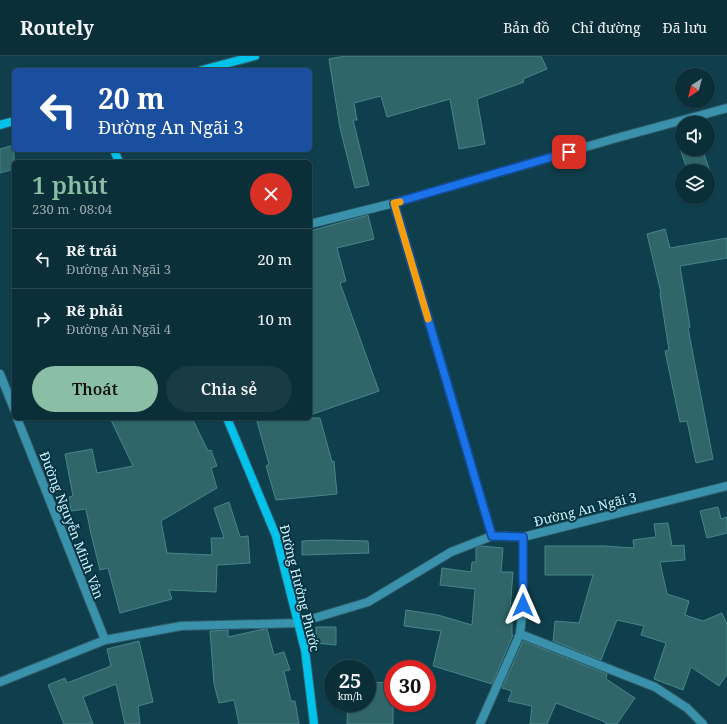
<!DOCTYPE html>
<html lang="vi">
<meta charset="utf-8">
<style>
:root{--surface:#0b2f39;--page:#193b44;--text:#f1f3f6;--muted:#9aa9ae;--line:#2b4a53;--accent:#8abfa5}
body{margin:0;font-family:"Noto Serif",serif;background:var(--page);color:var(--text);height:100vh;display:flex;flex-direction:column;font-size:15px;white-space:nowrap}
*{box-sizing:border-box;margin:0}
p{font-size:13px;color:var(--muted)}
.icon{flex:none;width:22px;height:22px;fill:none;stroke:currentColor;stroke-width:2;stroke-linecap:round;stroke-linejoin:round}
.map{position:relative;flex:1;overflow:hidden}
.panel{position:absolute;left:12px;top:104px;width:300px;height:260px;display:flex;flex-direction:column;background:var(--surface);border-radius:6px;box-shadow:0 1px 3px #0004,0 0 0 1px var(--line)}
.panel>*{flex:none}
.guide{position:absolute;left:12px;top:12px;width:300px;height:84px;border-radius:6px;box-shadow:0 1px 3px #0004,0 0 0 1px var(--line);background:#1a4fa0;color:#fff;overflow:hidden}
.needle{width:26px;rotate:216deg}
.tools{position:absolute;left:675px;top:12px;display:grid;gap:8px}
.tools a{display:grid;place-items:center;width:40px;height:40px;border-radius:50%;background:var(--surface);box-shadow:0 1px 3px #0004,0 0 0 1px var(--line);font-size:20px}
.speed{position:absolute;left:324px;top:604px;display:flex;gap:8px;font-size:20px;font-weight:700;text-align:center}
.speed>*{display:grid;place-content:center;width:52px;height:52px;border-radius:50%;background:var(--surface);box-shadow:0 1px 3px #0004,0 0 0 1px var(--line);line-height:1}
.speed small{font-size:10px;font-weight:400}
.speed .limit{border:6px solid #d22;background:#fff;color:#111}
.pin{position:absolute;display:grid;place-items:center;width:34px;height:34px;color:#fff;margin:-17px;border-radius:8px;box-shadow:0 2px 6px #0006}
.me{position:absolute;width:44px;margin:-22px;rotate:0deg;stroke-linejoin:round;filter:drop-shadow(0 0 3px #0008)}
.turn{display:flex;align-items:center;gap:14px;height:84px;padding:0 20px;font-size:18px}
.turn .icon{width:52px;height:52px;stroke-width:2.5}
.turn b{display:block;font-size:28px;line-height:34px}
.round{display:grid;place-items:center;flex:none;width:42px;height:42px;border-radius:21px;background:var(--page)}
.headline{display:flex;align-items:center;justify-content:space-between;height:68px;padding:0 20px}
h1{font-size:24px;font-weight:600;line-height:30px;color:var(--accent)}
.primary-button{display:flex;gap:8px;margin-top:auto;padding:8px 20px}
.primary-button a{flex:1;height:46px;border-radius:24px;background:var(--accent);color:#111;font-size:16px;font-weight:600;line-height:46px;text-align:center}
.primary-button a+a{background:var(--page);color:var(--text)}
ul{padding:0;list-style:none}
li{display:flex;align-items:center;gap:12px;height:60px;padding:0 20px;border-top:1px solid var(--line)}
li div{flex:1}
li b{display:block;font-size:15px}
li em{font-style:normal}
header{display:flex;align-items:center;gap:24px;box-sizing:border-box;height:56px;padding:0 20px;background:var(--surface);border-bottom:1px solid var(--line)}
header strong{font-size:19px}
nav{display:flex;gap:22px;margin-inline-start:auto;font-size:14px}
.map>svg:first-child{display:block}
</style>
<header>
<strong>Routely</strong>
<nav><a>Bản đồ</a><a>Chỉ đường</a><a>Đã lưu</a></nav>
</header>
<div class="map">
<svg width="727" height="668" viewBox="0 0 727 668">
<rect width="100%" height="100%" fill="#0f3f4c"/>
<!-- building -->
<path fill="#306569" stroke="#45878b" d="M345,0H541L547,13L523,23L524,26L477,43L485,88L459,93L450,43L387,61L381,40L354,47L357,64H353L369,129L355,132L340,72L329,3Z
M14,89V113L0,117V93Z
M680,93H702L710,115H688Z
M368,159L374,183L337,192L346,225L340,227L379,335L310,359V175Z
M665,173L670,192L727,182V202L680,210L690,271L688,272L713,403L696,407L687,365L680,366L665,295L669,294L660,237H661L647,178Z
M110,362H192L208,395L211,394L217,410L211,412L217,432L161,465L167,497L212,499L211,482H224L214,452L229,446L240,481L248,480L250,507L217,509L216,536L169,534L172,543L120,557L108,512L100,514L91,478L86,453L71,455L69,441L73,440L65,398L92,393L97,417L133,410Z
M256,362H320L332,406L334,405L337,438L276,444L266,410L269,408Z
M718,451L721,463L727,461V477L707,482L700,455Z
M668,467L672,490L684,489L685,504L660,506L667,538L689,545L685,559L703,565L722,557L727,568V618L719,630L691,611L683,634L654,623L666,587L641,579L644,570L617,564L601,604L553,585L555,565L579,567L593,519H545V490H604L634,492L633,484L656,481L654,468Z
M326,484L368,485L369,497L302,499V485Z
M481,490L503,492L501,516H513L509,566H512V579H513L492,628L433,610L441,575L404,570L406,554L438,559L472,569L475,533L440,529L442,512L471,516L472,506H476V492Z
M316,571H336V589L316,587Z
M267,573L274,599L284,596L290,614L284,615L291,645H295L299,668H239L234,644L219,647L214,628L210,575L228,574V581L259,574Z
M139,585L153,646L138,650L140,668H125L116,628L83,641L93,668H64L48,629L65,622L67,627L111,610L107,593Z
M523,585L607,618L606,623L635,642L617,668H607L603,665L556,647L547,668H530L532,650L508,645L512,635L502,632Z
M367,626L393,627V668H347L348,647H367Z"/>
<g fill="none" stroke-linecap="round" stroke-linejoin="round">
<defs>
<path id="minor" d="M394,147L492,480
M310,168L394,147L613,83L727,52
M0,318L14,353
M17,362L105,584
M520,578L655,631L687,652L703,668
M0,626L105,584L181,570L298,567L368,546L451,496L492,480L523,481L727,430
M480,668L520,578L523,549V481"/>
<path id="secondary" d="M202,14L255,0
M0,69L14,65
M114,94L119,106
M227,362L276,480L305,594L314,668"/>
</defs>
<!-- minor casing -->
<use href="#minor" stroke="#2f5c68" stroke-width="10"/>
<!-- secondary casing -->
<use href="#secondary" stroke="#2f5c68" stroke-width="10"/>
<!-- minor -->
<use href="#minor" stroke="#3991ab" stroke-width="8"/>
<!-- secondary -->
<use href="#secondary" stroke="#01c2eb" stroke-width="8"/>
</g>
<g fill="none" stroke-linecap="round" stroke-linejoin="round">
<defs>
<path id="route" d="M523,549V481L492,480L394,147L569,96"/>
</defs>
<!-- route casing -->
<use href="#route" stroke="#114b97" stroke-width="10"/>
<!-- route -->
<use href="#route" stroke="#1a73e8" stroke-width="7"/>
<!-- slow -->
<path stroke="#f59e0b" stroke-width="7" d="M400,146L394,147L428,263"/>
</g>
<g text-anchor="middle" dominant-baseline="central" stroke-width="4" stroke-linejoin="round" paint-order="stroke">
<!-- street labels -->
<g font-size="13" fill="#d5f3fd" stroke="#023442">
<text transform="translate(585 453) rotate(-14)">Đường An Ngãi 3</text>
<text transform="translate(72 469) rotate(69)">Đường Nguyễn Minh Vân</text>
<text transform="translate(300 532) rotate(76)">Đường Hưởng Phước</text>
</g>
</g>
</svg>
<div class="tools">
<a><svg class="needle" viewBox="-14 -14 28 28"><path d="M0-13l5 13h-10z" fill="#e53935"/><path d="M0 13l5-13h-10z" fill="#9aa9ae"/></svg></a>
<a><svg class="icon" aria-label="sound" viewBox="0 0 24 24"><path d="M4 9h4l5-4v14l-5-4H4zM17 9q2 3 0 6"/></svg></a>
<a><svg class="icon" aria-label="layers" viewBox="0 0 24 24"><path d="M12 4l9 5-9 5-9-5zM3 14l9 5 9-5"/></svg></a>
</div>
<div class="speed"><div>25<small>km/h</small></div><div class="limit">30</div></div>
<div class="pin" style="left:569px;top:96px;background:#d93025"><svg class="icon" aria-label="arrive" viewBox="0 0 24 24"><path d="M6 21V4h12l-3 4 3 4H6"/></svg></div>
<svg class="me" style="left:523px;top:549px" viewBox="-20 -20 40 40"><path d="M0-17L14 15 0 8-14 15z" fill="#1a73e8" stroke="#fff" stroke-width="4"/></svg>
<div class="guide">
<div class="turn"><svg class="icon" aria-label="left" viewBox="0 0 24 24"><path d="M17 20v-9H6M10 6l-5 5 5 5"/></svg><div><b>20 m</b>Đường An Ngãi 3</div></div>
</div>
<section class="panel">
<div class="headline"><div><h1>1 phút</h1><p>230 m · 08:04</p></div><a class="round" style="background:#d93025;color:#fff"><svg class="icon" aria-label="close" viewBox="0 0 24 24"><path d="M6 6l12 12M18 6L6 18"/></svg></a></div>
<ul>
<li><svg class="icon" aria-label="left" viewBox="0 0 24 24"><path d="M17 20v-9H6M10 6l-5 5 5 5"/></svg><div><b>Rẽ trái</b><p>Đường An Ngãi 3</p></div><em>20 m</em></li>
<li><svg class="icon" aria-label="right" viewBox="0 0 24 24"><path d="M7 20v-9h11M14 6l5 5-5 5"/></svg><div><b>Rẽ phải</b><p>Đường An Ngãi 4</p></div><em>10 m</em></li>
</ul>
<div class="primary-button"><a>Thoát</a><a>Chia sẻ</a></div>
</section>
</div>
